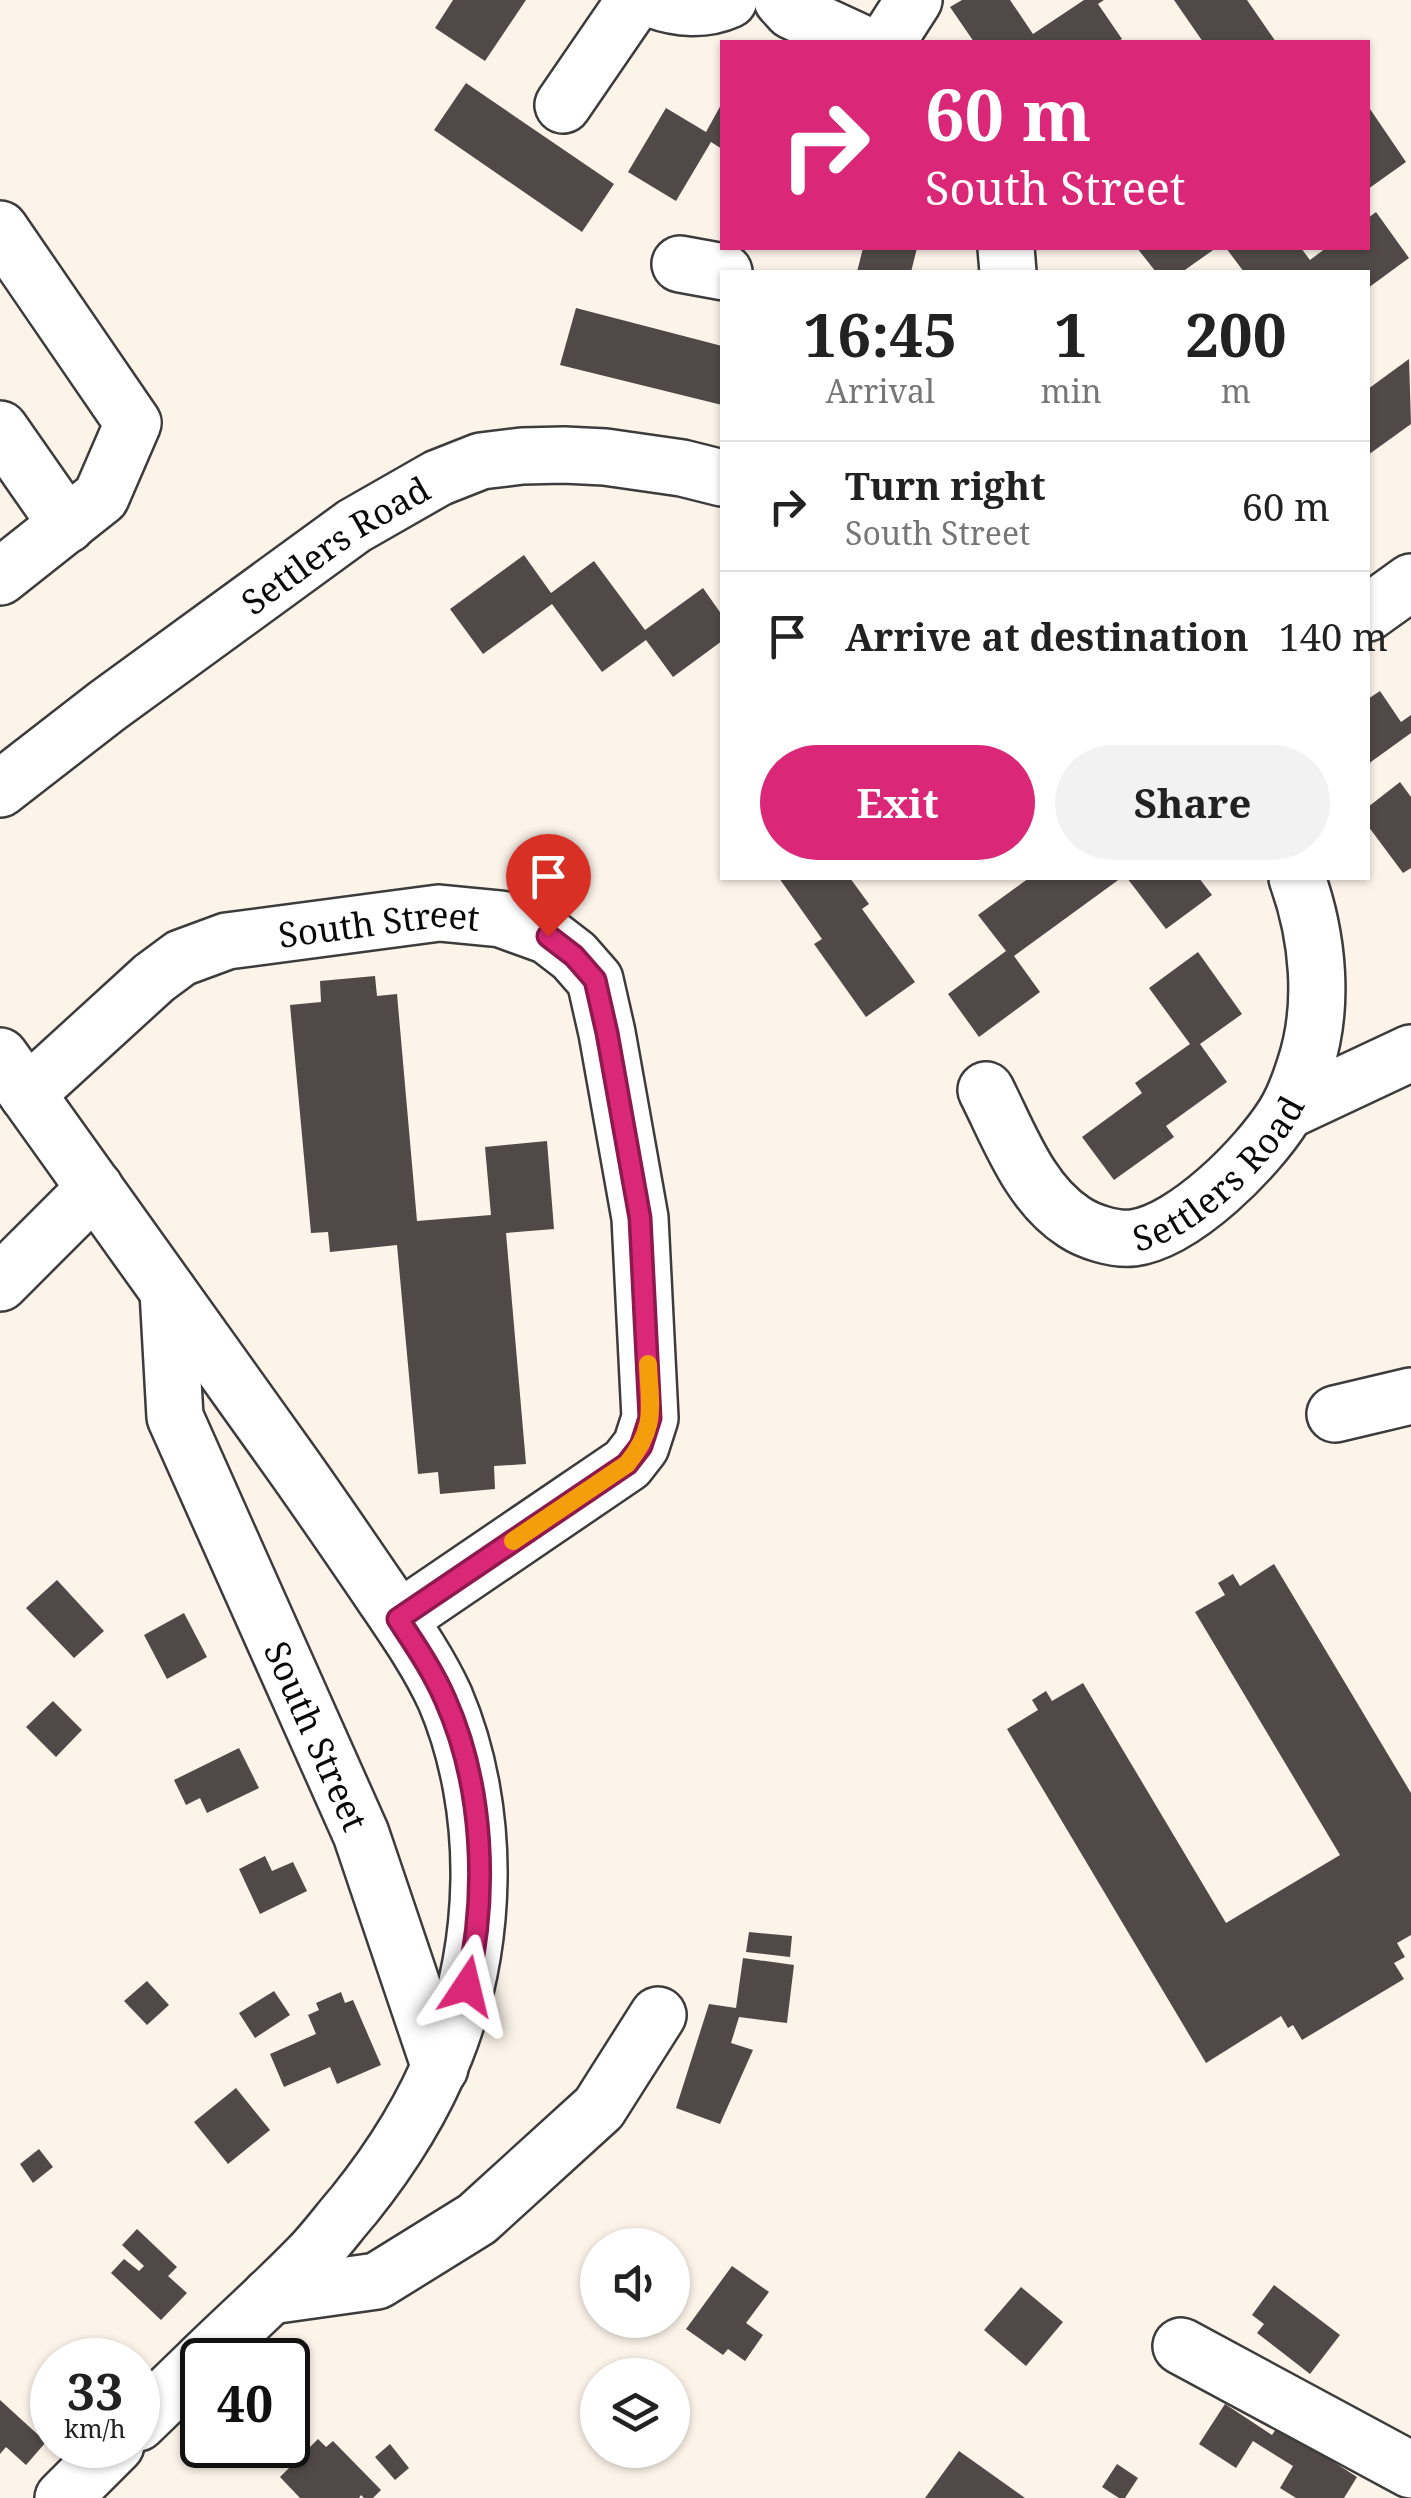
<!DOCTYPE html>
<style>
:root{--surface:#fff;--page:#f2f2f2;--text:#222;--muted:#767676;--line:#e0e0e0;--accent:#db2777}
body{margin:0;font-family:"Noto Serif",serif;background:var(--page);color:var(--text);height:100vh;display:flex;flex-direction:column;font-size:38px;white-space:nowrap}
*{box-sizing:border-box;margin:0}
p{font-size:32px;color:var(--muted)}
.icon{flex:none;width:55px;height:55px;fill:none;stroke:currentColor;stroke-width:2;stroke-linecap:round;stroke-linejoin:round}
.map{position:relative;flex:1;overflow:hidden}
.side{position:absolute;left:720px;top:270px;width:650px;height:610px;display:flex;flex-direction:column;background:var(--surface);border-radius:0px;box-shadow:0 2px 8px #0004}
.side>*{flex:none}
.hud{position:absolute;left:720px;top:40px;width:650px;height:210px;border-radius:0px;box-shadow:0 2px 8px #0004;background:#db2777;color:#fff;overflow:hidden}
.tools{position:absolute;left:580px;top:2228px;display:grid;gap:20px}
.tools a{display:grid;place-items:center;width:110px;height:110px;border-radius:50%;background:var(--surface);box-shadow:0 2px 8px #0004;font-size:50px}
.speed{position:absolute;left:30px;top:2338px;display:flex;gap:20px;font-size:50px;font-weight:700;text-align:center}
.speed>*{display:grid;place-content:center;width:130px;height:130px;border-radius:50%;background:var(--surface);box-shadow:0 2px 8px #0004;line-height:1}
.speed small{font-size:25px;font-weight:400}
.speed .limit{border:5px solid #111;border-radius:15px;background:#fff;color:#111}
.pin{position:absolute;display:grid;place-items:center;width:85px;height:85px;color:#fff;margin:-102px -42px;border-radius:50% 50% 50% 0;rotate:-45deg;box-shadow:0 0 10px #0007}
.pin .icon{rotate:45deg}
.me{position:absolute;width:110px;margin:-55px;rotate:10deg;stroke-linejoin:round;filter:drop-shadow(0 0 8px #0008)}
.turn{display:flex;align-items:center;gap:35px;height:210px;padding:0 40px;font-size:45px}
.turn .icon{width:130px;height:130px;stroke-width:2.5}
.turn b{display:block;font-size:70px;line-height:85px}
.eta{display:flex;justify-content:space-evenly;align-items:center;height:170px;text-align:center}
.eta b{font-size:60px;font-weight:700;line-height:70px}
.button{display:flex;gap:20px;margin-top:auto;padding:20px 40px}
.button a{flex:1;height:115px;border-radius:60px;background:var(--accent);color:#fff;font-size:40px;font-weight:700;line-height:115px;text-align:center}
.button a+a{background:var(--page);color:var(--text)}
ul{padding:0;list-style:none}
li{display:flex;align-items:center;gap:30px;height:130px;padding:0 40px;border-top:2px solid var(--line)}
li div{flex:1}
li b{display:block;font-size:38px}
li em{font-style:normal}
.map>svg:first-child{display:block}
</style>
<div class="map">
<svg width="1411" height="2498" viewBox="0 0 1411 2498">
<rect width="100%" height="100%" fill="#fcf4e9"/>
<!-- building -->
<path fill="#504947" d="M453,0H526L485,61L435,28Z
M962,0H1010L1033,34L1084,0H1104L1098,4L1122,39L1117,42H974L950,7Z
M1174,0H1247L1276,42H1203Z
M466,83L614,184L582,232L434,130Z
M722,103V149L711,142L676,201L628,172L666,108L706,132Z
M1368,106L1406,162L1368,189Z
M1376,212L1409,258L1368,288V272H1244L1226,248H1301L1310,260L1326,248H1368V218Z
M863,248H917L911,272H857Z
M1137,248H1216L1182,272H1156Z
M576,308L722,346V405L560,365Z
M1409,359L1411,424L1368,455V389Z
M524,555L551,593L594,561L645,630L703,588L722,615V641L673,677L646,640L602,672L552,604L483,654L450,609Z
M1380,691L1401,722L1411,715V733L1368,764V699Z
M1400,782L1411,797V868L1403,873L1368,826V807Z
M779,878H850L869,904L862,909L915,982L866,1017L814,944L822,939Z
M1029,878H1121L1014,956L1040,992L979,1037L948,994L1006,951L978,915Z
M1127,878H1199L1212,895L1166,929Z
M1198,952L1242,1014L1200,1044L1227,1082L1166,1126L1174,1137L1114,1180L1082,1137L1142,1093L1135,1083L1190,1044L1149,988Z
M375,976L377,996L397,994L417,1221L491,1215L485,1147L547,1141L554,1229L506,1233L526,1464L494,1466L495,1489L440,1494L438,1472L418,1474L397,1245L330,1252L328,1232L311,1233L290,1005L321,1002L320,981Z
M1274,1564L1411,1793V1935L1397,1943L1405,1957L1394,1963L1404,1979L1302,2040L1293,2025L1288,2028L1281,2016L1206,2063L1007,1729L1038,1710L1032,1700L1046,1691L1052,1701L1083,1683L1226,1923L1340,1855L1195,1612L1225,1595L1218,1583L1233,1574L1240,1586Z
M57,1580L104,1631L74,1658L26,1608Z
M184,1613L207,1657L167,1679L144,1635Z
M53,1701L82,1730L56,1757L26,1727Z
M239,1748L259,1788L207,1813L200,1798L186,1805L174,1780Z
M265,1856L272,1871L293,1862L307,1891L260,1914L239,1869Z
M749,1932L792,1936L790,1957L746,1952Z
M743,1958L794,1965L787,2023L739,2017L731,2043L753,2050L720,2124L676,2108L709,2004L736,2008Z
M147,1981L169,2005L147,2025L124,2001Z
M274,1991L290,2015L255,2038L239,2013Z
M341,1992L345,2003L353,2000L381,2065L337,2084L330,2067L284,2087L270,2054L316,2034L308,2015L319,2010L316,2003Z
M236,2088L270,2130L228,2164L194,2122Z
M39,2149L53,2167L33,2183L20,2164Z
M137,2229L177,2267L168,2276L187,2293L161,2320L111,2273L124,2259L139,2271L144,2266L122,2245Z
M732,2266L769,2292L746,2323L763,2335L745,2361L728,2349L723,2355L686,2329Z
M1274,2285L1340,2335L1310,2374L1257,2333L1264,2324L1252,2315Z
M1021,2287L1063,2322L1026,2366L984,2330Z
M0,2400L46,2442L26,2465L6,2447L0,2454Z
M1225,2404L1272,2435L1278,2426L1357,2477L1344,2498H1296L1280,2488L1293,2466L1253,2441L1236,2468L1199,2444Z
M318,2439L326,2447L333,2441L381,2490L373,2498H364L361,2495L359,2498H300L280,2477Z
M390,2444L409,2468L395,2480L375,2457Z
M959,2451L1025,2498H925Z
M1117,2464L1138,2478L1125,2498H1119L1102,2487Z"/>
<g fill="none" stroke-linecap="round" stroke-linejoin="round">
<defs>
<g id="minor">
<path d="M654,0C678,9 705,11 729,0"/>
<path d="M782,0L792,11L859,42"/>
<path d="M887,42L914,0"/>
<path d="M563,105L635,0"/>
<path d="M0,229L133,423L101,497L0,577"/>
<path d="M1006,248L1008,272"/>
<path d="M680,264L724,272"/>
<path d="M0,429L67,525"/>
<path d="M1368,613L1411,582"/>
<path id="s1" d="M0,789L107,706L354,526L438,478L481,461L522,456L564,455L605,457L682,468L722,478"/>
<path d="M0,1056C95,1188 189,1321 284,1453C317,1499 349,1546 381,1593C404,1627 428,1661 445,1698C469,1754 480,1819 479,1880C477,2006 432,2108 354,2205C339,2222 325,2242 309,2258C275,2293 238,2326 203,2360"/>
<path id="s2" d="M986,1090C1009,1135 1029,1193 1074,1222C1089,1232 1115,1240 1133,1238C1185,1231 1257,1158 1284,1115C1293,1101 1300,1082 1305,1066C1325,1006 1318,936 1297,878"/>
<path id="s3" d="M27,1094L154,978L181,958L227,941L439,913L501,919L548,936L574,956L595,980L607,1033L640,1218L650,1418L641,1446L627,1464L399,1619"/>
<path d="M1287,1111L1411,1053"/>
<path d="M0,1283L95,1188"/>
<path id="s4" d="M168,1291L175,1417L361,1834L440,2068"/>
<path d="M1335,1414L1411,1396"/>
<path d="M270,2296L377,2281L477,2219L599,2108L658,2015"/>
<path d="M1181,2346L1411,2470"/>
<path d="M138,2423L202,2361"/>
<path d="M63,2498L116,2445"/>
</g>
</defs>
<!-- minor casing -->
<use href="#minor" stroke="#3c3c3c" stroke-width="60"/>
<!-- minor -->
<use href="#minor" stroke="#fff" stroke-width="55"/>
</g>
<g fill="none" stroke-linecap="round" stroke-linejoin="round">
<defs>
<path id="route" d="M467,1986C488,1894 484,1786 445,1699C433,1671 415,1645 398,1619L627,1464L641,1446L650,1418L640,1218L607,1033L595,980L574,956L548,936"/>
</defs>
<!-- route casing -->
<use href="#route" stroke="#8e194d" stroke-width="25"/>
<!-- route -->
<use href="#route" stroke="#db2777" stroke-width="18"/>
<!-- slow -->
<path stroke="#f59e0b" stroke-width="18" d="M513,1541L627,1464C657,1427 650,1408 648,1364"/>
</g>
<g text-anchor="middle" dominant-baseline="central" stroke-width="10" stroke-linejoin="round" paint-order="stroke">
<!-- street labels -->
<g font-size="35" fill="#090909" stroke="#fff">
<text stroke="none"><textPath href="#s1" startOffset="415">Settlers Road</textPath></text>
<text stroke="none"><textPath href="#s3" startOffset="408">South Street</textPath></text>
<text stroke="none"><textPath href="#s2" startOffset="332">Settlers Road</textPath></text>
<text stroke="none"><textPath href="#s4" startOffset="475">South Street</textPath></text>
</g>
</g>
</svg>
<div class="tools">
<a><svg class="icon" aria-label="sound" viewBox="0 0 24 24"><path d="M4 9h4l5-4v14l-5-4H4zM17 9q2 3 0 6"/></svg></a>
<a><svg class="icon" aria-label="layers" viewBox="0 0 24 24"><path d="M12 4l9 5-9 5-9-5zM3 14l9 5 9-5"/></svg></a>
</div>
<div class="speed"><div>33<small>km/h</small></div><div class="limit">40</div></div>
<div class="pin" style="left:548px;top:936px;background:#d93025"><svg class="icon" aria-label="arrive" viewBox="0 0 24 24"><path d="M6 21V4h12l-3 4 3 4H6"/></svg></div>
<svg class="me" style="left:467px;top:1986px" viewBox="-20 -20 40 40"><path d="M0-17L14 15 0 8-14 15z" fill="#db2777" stroke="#fff" stroke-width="4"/></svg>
<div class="hud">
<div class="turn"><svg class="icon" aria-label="right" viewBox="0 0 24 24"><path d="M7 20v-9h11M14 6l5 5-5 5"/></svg><div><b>60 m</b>South Street</div></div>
</div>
<section class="side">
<div class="eta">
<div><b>16:45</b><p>Arrival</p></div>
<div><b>1</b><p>min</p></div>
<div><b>200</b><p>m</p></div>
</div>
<ul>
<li><svg class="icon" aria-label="right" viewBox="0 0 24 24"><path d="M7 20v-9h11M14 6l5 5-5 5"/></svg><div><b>Turn right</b><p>South Street</p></div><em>60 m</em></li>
<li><svg class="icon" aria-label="arrive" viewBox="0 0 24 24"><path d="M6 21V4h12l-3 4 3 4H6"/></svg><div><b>Arrive at destination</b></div><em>140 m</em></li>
</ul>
<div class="button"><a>Exit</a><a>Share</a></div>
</section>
</div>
